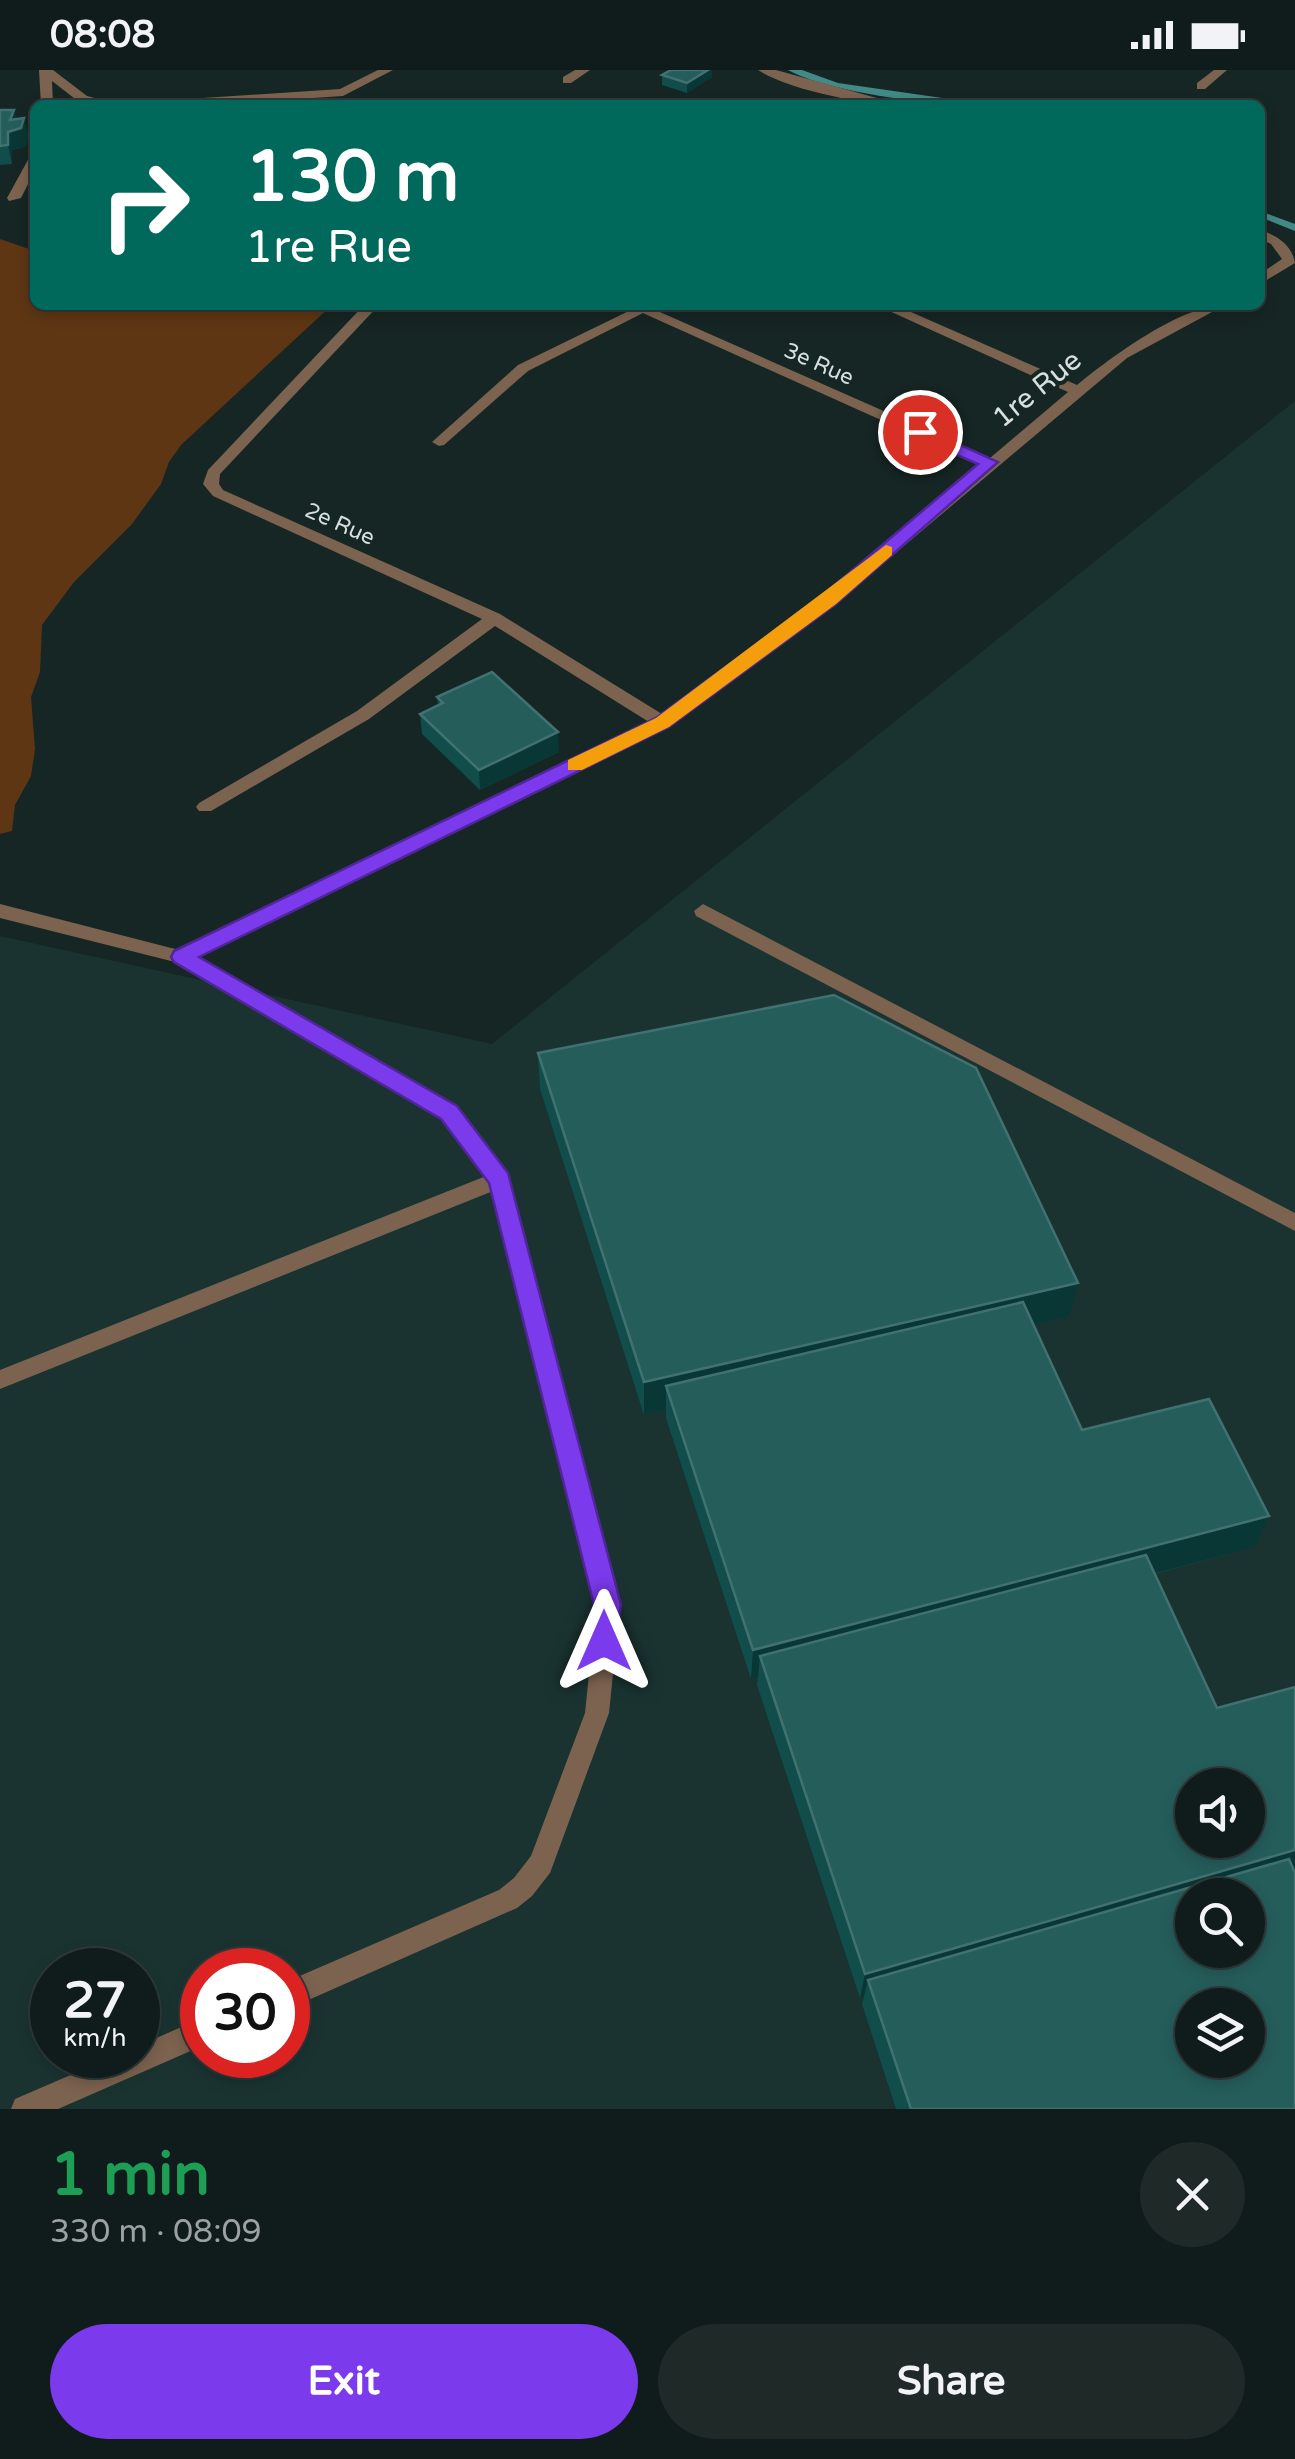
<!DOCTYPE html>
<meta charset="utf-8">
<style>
:root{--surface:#101c1b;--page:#1e2928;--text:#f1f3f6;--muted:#9ca1a3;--line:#303a3a;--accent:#7c3aed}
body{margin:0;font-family:"Varela Round",sans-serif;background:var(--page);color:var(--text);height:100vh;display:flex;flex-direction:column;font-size:38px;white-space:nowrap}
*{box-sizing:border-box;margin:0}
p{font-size:32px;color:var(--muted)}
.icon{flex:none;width:55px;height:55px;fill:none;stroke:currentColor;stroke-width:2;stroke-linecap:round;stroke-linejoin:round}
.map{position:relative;height:2039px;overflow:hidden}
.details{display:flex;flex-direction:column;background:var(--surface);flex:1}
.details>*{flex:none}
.hud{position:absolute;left:30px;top:30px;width:1235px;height:210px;border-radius:15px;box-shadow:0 5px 15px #0003,0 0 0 2px var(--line);background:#00695c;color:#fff;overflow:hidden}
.fabs{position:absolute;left:1175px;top:1698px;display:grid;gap:20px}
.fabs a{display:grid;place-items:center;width:90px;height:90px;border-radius:50%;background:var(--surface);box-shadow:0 5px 15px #0003,0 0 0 2px var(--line);font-size:50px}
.speed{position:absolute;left:30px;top:1878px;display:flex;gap:20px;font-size:50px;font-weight:700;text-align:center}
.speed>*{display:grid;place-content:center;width:130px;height:130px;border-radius:50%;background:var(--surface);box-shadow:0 5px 15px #0003,0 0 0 2px var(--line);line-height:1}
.speed small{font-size:25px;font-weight:400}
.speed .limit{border:15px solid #d22;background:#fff;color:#111}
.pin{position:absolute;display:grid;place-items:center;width:85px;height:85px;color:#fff;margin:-42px;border:5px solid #fff;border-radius:50%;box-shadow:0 2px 10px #0007}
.me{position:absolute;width:110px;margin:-55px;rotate:0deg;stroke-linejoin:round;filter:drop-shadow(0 0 8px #0008)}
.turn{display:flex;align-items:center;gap:35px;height:210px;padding:0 50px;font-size:45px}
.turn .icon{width:130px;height:130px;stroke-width:2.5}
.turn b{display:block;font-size:70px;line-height:85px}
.round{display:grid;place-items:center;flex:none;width:105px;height:105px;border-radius:52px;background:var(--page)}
.summary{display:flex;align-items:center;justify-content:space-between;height:170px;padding:0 50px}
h1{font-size:60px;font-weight:800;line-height:75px;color:#1e9e55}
.primary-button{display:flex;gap:20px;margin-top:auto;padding:20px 50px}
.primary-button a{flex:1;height:115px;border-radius:60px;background:var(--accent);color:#fff;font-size:40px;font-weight:800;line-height:115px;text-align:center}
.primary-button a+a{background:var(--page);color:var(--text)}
.status{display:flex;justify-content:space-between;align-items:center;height:70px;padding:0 50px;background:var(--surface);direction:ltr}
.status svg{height:28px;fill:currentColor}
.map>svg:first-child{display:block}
</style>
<div class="status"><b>08:08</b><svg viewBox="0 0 49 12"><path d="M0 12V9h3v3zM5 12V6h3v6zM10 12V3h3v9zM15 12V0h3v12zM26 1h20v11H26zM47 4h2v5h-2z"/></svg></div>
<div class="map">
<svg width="1295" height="2039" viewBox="0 0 1295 2039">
<rect width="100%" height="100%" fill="#162624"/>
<!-- built -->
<path fill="#1a3331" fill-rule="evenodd" d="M1295,331V2039H0V866L492,974ZM1192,1715H1248V1770H1192ZM1192,1825H1248V1880H1192ZM52,1900H138V1985H52ZM202,1900H288V1985H202ZM1192,1935H1248V1990H1192Z"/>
<!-- green -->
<path fill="#5e3614" d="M0,169L35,181V235H332L181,375L169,392L161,414L132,454L74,512L42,555L40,602L31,627L35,679L31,706L15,735L12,761L0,764Z"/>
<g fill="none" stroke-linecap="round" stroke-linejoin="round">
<!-- stream -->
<path fill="#418a87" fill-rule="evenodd" d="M788,0H802L838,13L970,32L975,35C928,35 828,22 788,0Z
M1260,141L1295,154V161L1260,147Z"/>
<!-- lane -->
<path fill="#7c634f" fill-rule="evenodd" d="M1214,0H1227L1205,19H1197V13Z
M635,238L647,241L528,301L444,375L439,376L432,372L518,295Z
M703,834L1295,1143V1161L696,846L694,841Z"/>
<!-- street -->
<path fill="#7c634f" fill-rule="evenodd" d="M39,0H53L87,26L121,35L79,32L52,11L53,35H41Z
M378,0H393L343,26L210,35H151L157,31L340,19Z
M575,0H590L571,13H563V7Z
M758,0H776L902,35C865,35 789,20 758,0Z
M35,84V100L21,128L9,131L7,128L29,88Z
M1260,160C1277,165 1292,175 1295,193L1260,214V204L1282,189L1271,174L1260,169Z
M364,235H379L220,404L219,414L223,420L500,544L662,644L823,526L981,395L625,235H644L990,388L1068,322L876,235H895L1077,315C1110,288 1181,235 1225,235L1127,288L835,534L668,656L197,887L456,1037L510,1109L620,1535L609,1643L550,1803L532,1826L517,1838L288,1939V1911L499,1820L514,1808L531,1786L585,1643L596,1535L493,1121L0,1319V1300L486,1106L442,1049L175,892L0,848V834L179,880L649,652L495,556L369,649L211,741H199L196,737L199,733L357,641L482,549L213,426L203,414L208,400Z
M202,1948V1976L58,2039H11L15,2029L117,1985H138V1976Z"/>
</g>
<!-- wall -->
<path fill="#104d4b" d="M662,5L712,7L687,23L662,15Z
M0,40L17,49L29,67L25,77L12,80V94L0,95Z
M437,627L559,682L480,720L422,664L420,644L438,635Z
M538,983L1069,1247L1033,1255L1082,1360L1255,1477L1154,1504L1295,2039H896L862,1934L864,1927L860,1928L757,1615L758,1607L751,1609L666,1348V1340L644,1345L540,1019Z"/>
<!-- shaded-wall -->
<path fill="#093735" d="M708,0H712V7L687,23V13Z
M14,40L19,59L24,48L29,67L25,77L12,80V94L8,75V62L10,50Z
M558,662L559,682L480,720L479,700Z
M1078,1213L1069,1247L673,1338L666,1316V1340L644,1345V1312Z
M1269,1446L1255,1477L766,1605L760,1586L758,1607L751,1609L753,1580Z
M1295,1780V1802L868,1910L864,1927L860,1928L865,1904Z"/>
<!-- building -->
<path fill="#255d5b" stroke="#417170" stroke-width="2.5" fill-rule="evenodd" d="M671,0H708L687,13L662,5Z
M0,40H14L10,50L24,48L21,58L8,62V75L0,76Z
M492,602L558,662L479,700L420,644L443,633L437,627Z
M834,925L976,998L1078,1213L644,1312L538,983Z
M1023,1232L1082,1360L1209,1329L1269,1446L753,1580L666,1316Z
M1146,1485L1217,1638L1295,1617V1780L865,1904L760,1586ZM1192,1715H1248V1770H1192Z
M1289,1789L1295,1803V2039H911L868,1910ZM1192,1825H1248V1880H1192ZM1192,1935H1248V1990H1192Z"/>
<!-- route -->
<path fill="#7c3aed" stroke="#51269a" stroke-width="2.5" d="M914,359H925L998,392L836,534L669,657L199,887L457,1036L508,1103L621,1535L614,1580L604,1584L594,1580L590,1571L594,1535L489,1113L441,1049L174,892L171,887L174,881L656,648L823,525L978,394L914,366Z"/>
<!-- slow -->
<path fill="#f59e0b" d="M886,475L892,477V485L836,534L669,657L582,700H568V690L656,648Z"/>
<g text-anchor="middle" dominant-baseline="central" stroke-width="8" stroke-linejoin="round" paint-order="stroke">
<!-- far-street labels -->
<g font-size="22" fill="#d6e0df" stroke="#162624">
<text transform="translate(819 294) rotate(24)">3e Rue</text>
<text transform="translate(340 454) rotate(24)">2e Rue</text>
</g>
<!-- street labels -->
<g font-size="28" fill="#d6e0df" stroke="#162624">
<text transform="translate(1037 319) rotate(-39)">1re Rue</text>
</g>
</g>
</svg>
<div class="fabs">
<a><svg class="icon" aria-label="sound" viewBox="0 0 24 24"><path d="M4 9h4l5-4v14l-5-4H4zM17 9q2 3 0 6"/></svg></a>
<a><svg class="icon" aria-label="search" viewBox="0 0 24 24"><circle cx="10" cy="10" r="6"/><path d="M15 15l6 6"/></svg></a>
<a><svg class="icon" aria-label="layers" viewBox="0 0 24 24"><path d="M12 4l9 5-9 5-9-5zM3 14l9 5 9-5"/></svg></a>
</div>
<div class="speed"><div>27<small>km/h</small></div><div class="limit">30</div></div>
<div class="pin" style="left:920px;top:362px;background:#d93025"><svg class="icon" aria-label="arrive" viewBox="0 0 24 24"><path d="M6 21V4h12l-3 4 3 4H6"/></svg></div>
<svg class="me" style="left:604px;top:1571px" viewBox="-20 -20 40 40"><path d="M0-17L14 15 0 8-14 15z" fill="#7c3aed" stroke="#fff" stroke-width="4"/></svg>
<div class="hud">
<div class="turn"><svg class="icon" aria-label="right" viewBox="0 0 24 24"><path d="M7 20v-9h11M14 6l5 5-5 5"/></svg><div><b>130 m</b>1re Rue</div></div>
</div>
</div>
<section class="details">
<div class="summary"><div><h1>1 min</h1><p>330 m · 08:09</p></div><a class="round"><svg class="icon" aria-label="close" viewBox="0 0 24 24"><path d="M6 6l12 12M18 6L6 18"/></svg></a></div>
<div class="primary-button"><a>Exit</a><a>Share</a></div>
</section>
